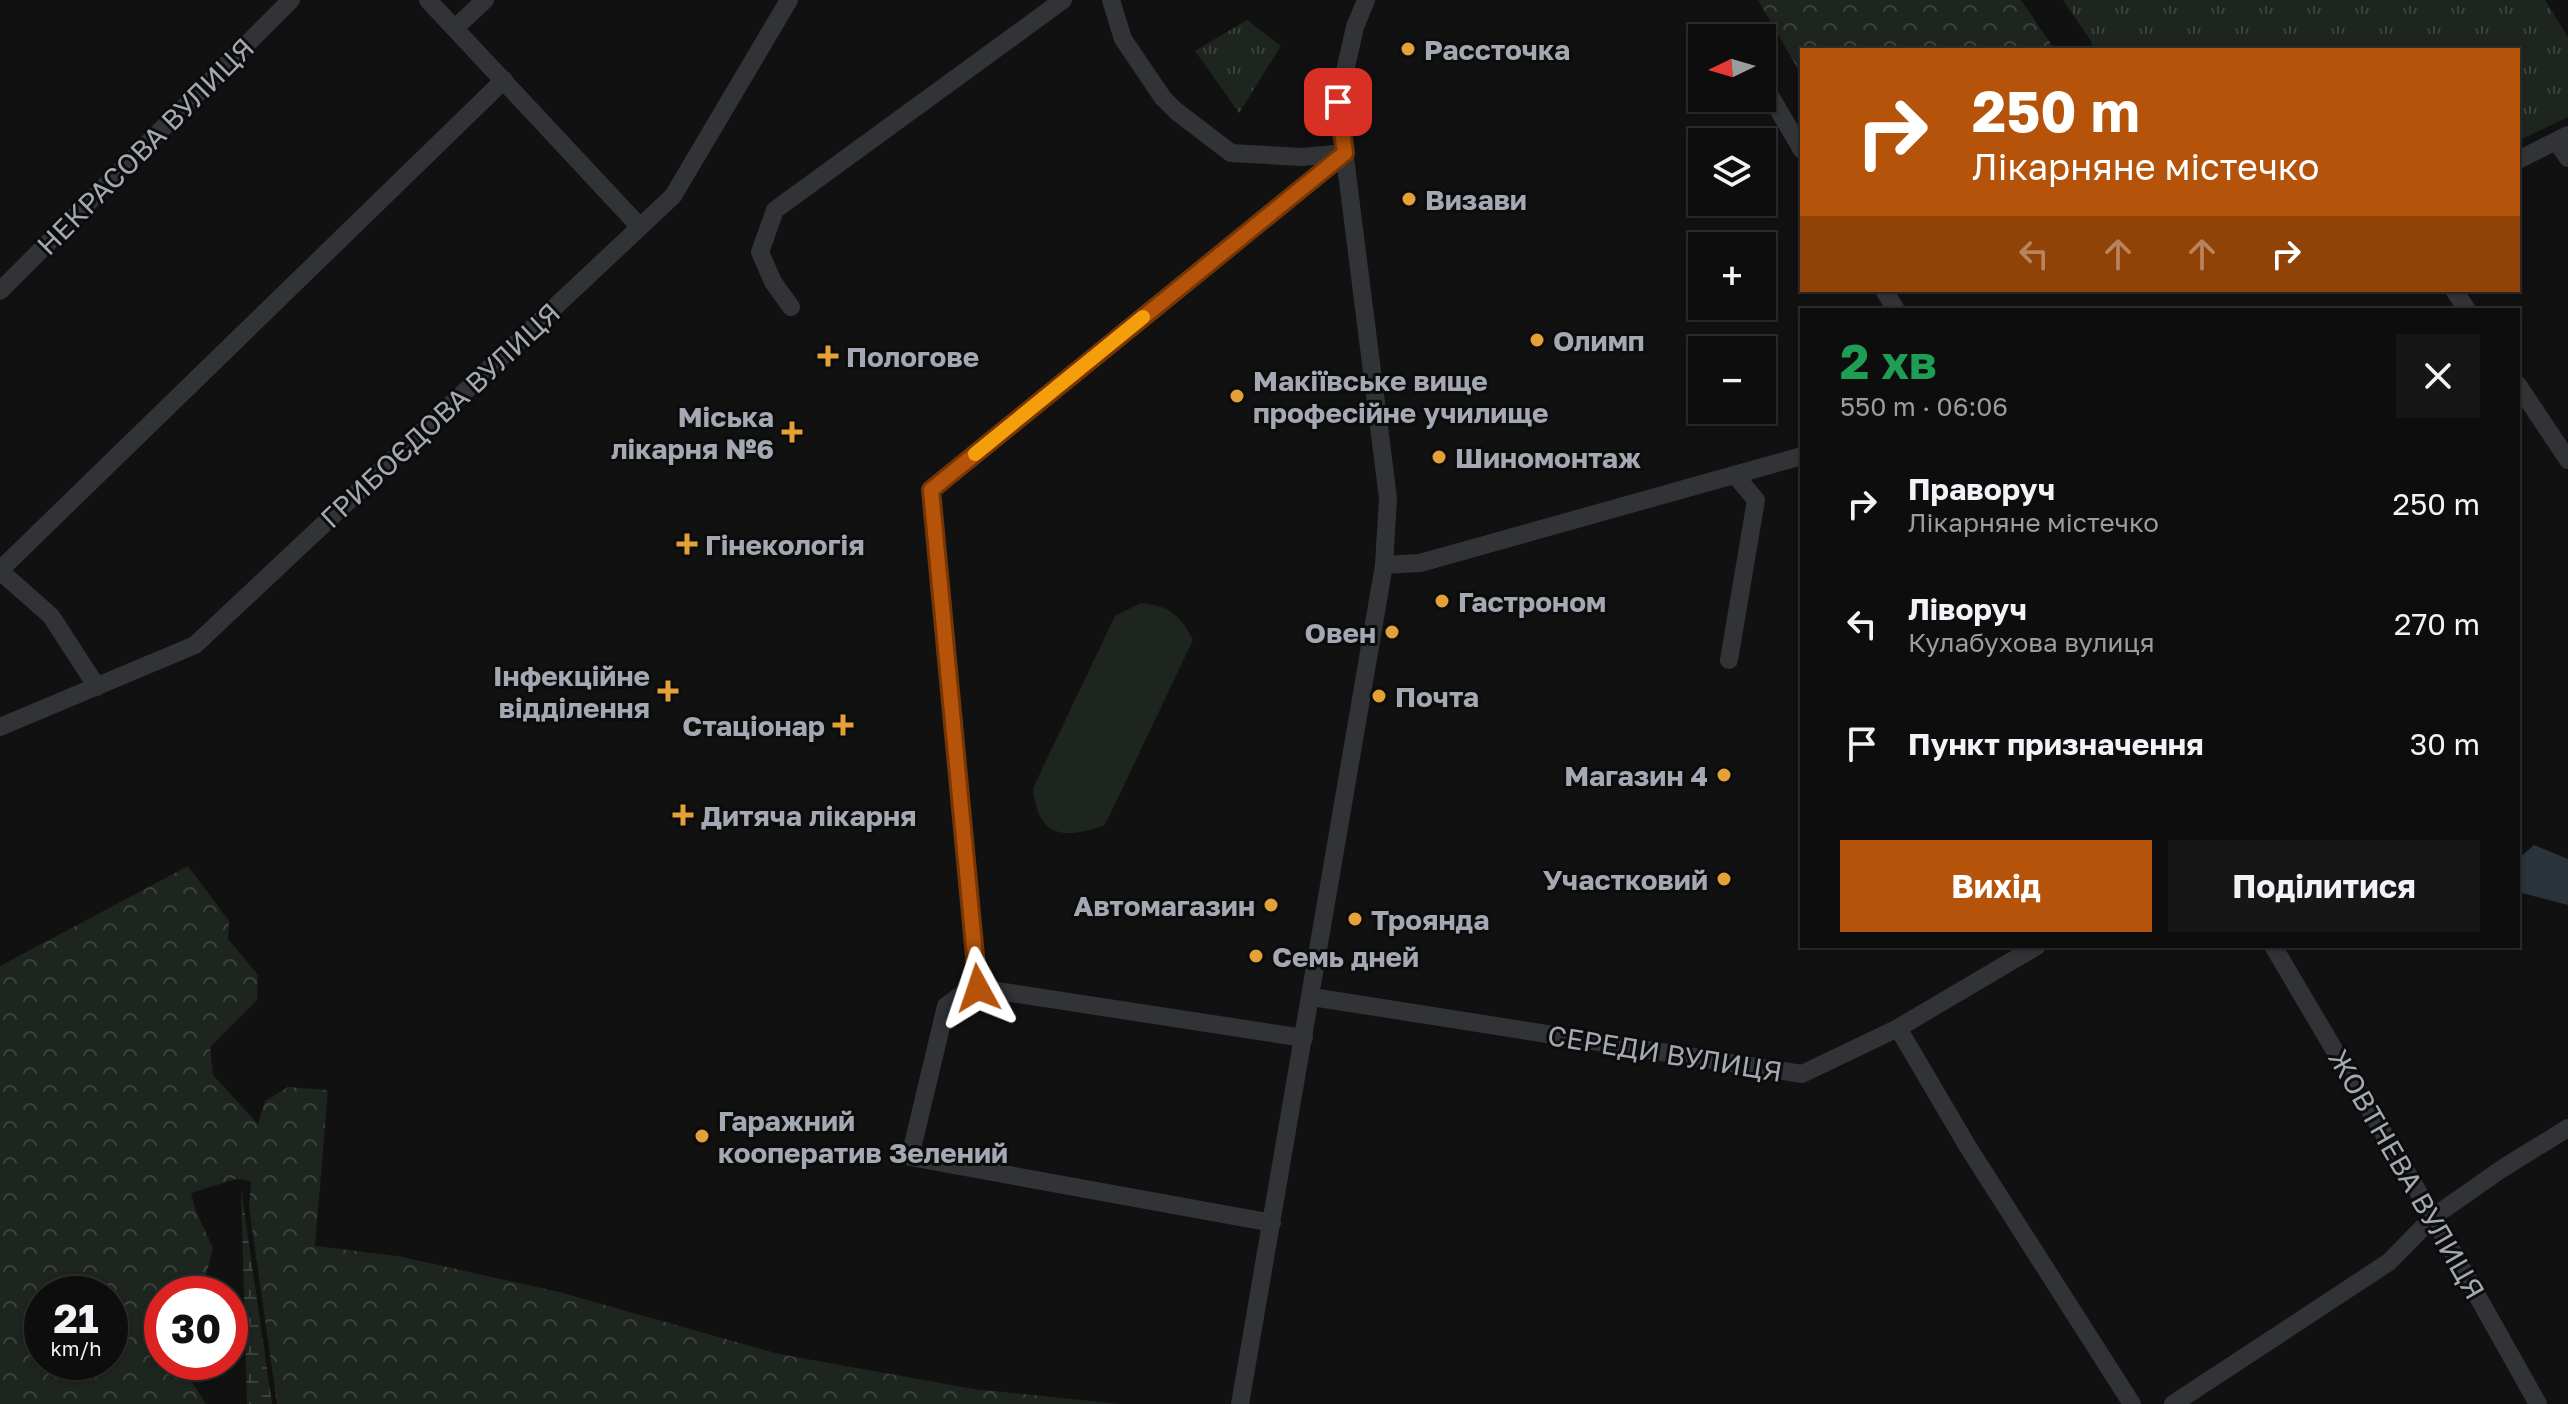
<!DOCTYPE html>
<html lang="uk">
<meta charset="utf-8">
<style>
:root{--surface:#0d0d0e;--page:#161617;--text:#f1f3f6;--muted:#9a9c9e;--line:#2d2d2e;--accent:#b45309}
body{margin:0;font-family:"Golos Text",sans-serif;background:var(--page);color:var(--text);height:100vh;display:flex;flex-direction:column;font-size:30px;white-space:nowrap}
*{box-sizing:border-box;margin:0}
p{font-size:26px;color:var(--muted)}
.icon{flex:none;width:44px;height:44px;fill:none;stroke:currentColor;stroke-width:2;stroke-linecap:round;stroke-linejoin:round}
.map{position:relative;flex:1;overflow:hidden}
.drawer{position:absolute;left:1800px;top:308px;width:720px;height:640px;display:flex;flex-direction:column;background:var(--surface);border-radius:0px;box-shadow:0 2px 6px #0004,0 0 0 2px var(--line)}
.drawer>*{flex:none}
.guide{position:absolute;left:1800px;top:48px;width:720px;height:244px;border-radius:0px;box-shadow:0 2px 6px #0004,0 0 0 2px var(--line);background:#b45309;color:#fff;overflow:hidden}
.needle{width:52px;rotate:265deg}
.buttons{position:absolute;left:1688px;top:24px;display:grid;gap:16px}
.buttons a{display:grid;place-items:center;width:88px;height:88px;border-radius:0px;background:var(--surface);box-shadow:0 2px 6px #0004,0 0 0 2px var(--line);font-size:40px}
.speed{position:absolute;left:24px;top:1276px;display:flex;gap:16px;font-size:40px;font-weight:700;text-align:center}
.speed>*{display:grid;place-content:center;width:104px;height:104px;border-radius:50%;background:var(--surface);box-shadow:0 2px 6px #0004,0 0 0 2px var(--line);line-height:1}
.speed small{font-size:20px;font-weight:400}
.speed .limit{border:12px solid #d22;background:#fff;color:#111}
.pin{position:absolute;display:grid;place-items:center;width:68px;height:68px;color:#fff;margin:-34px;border-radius:16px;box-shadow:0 4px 12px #0006}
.me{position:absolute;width:88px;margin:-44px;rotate:355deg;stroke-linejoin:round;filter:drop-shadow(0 0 6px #0008)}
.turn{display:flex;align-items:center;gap:28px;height:168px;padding:0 40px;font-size:36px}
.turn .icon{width:104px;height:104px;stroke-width:2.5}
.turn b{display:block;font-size:56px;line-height:68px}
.lanes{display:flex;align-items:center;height:76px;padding:0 40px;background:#0003;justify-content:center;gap:40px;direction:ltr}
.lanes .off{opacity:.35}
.round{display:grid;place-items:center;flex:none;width:84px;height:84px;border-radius:0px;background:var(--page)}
.summary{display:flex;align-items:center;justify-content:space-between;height:136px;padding:0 40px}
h1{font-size:48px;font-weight:700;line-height:60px;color:#1e9e55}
.cta{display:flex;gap:16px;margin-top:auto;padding:16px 40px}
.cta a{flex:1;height:92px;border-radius:0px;background:var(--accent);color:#fff;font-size:32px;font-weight:700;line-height:92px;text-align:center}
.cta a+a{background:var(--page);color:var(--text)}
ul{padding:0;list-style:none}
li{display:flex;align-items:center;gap:24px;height:120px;padding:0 40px}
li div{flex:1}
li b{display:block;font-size:30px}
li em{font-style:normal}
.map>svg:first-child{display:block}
</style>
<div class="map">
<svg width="2568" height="1404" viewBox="0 0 2568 1404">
<defs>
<pattern id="grass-tufts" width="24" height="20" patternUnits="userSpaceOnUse" patternTransform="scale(2)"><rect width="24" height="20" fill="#1e241e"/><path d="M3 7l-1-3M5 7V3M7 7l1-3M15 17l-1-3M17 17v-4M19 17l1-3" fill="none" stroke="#3c413c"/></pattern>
<pattern id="forest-crowns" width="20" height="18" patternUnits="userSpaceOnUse" patternTransform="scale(2)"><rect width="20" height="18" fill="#1e241e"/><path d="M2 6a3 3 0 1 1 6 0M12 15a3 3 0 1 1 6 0" fill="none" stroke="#3c413c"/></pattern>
<pattern id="wetland-marsh" width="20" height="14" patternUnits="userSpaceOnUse" patternTransform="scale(2)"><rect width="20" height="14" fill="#1e241e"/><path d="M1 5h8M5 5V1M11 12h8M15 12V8" fill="none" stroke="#3c413c"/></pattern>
</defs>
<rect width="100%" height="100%" fill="#111112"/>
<!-- grass -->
<path fill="url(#grass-tufts)" d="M2063,0H2545L2568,37V117L2518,141V50H2093L2091,41Z
M1247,20L1281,46L1239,113L1195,51Z"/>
<!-- forest -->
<path fill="url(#forest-crowns)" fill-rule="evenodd" d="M1758,0H2021L2055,50H1802V76Z
M188,866L229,921L228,939L258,975L257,1000L210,1047L213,1075L258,1124L265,1101L288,1087L328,1090L315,1246L398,1256L559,1292L779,1354L974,1389L1120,1404H277L249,1207L251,1181L236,1179L191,1193L196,1211L213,1248L204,1283L227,1294H162V1362H189L185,1371L206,1404H0V966ZM42,1294H110V1362H42Z"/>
<!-- wetland -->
<path fill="url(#wetland-marsh)" d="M241,1188L272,1404H247Z"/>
<!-- pitch -->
<path fill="#1e241e" d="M1141,603C1170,606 1179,614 1193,640L1105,825C1063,840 1038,838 1033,788L1115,616Z"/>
<!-- water -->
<path fill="#2b343a" d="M2534,845L2568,859V905L2518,892V859Z"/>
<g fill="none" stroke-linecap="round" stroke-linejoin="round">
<!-- minor -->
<path stroke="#323337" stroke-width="18" d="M428,0L640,227
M1111,0L1123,39L1163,98L1176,111L1231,153L1301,157L1345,153
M455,28L485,0
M1762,82L1802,150
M2556,141L2568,158
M2518,160L2568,135
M1884,290L1896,310
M2454,290L2467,310
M0,291L291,0
M791,307L773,282L760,252L775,210L1063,0
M2518,385L2568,460
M1384,565L1420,563L1802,456
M0,570L504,80
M0,571L51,616L97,687
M1729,660L1756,500L1735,475
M0,727L195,645L673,196L789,0
M2273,946L2433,1217L2538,1404
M978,988L931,490L1345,153
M1312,997L1802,1074L1898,1028L2037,946
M1898,1028L1968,1147L2132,1404
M1272,1223L910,1157L946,1006L972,987L1304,1038
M1240,1404L1384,565L1388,498L1338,102L1355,27L1366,0
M2173,1404L2389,1262L2433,1217L2503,1168L2568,1128"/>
</g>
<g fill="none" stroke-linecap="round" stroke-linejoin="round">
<defs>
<path id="route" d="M978,988L931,490L1345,153L1338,102"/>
</defs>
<!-- route casing -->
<use href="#route" stroke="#753606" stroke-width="20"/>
<!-- route -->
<use href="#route" stroke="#b45309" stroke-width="14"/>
<!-- slow -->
<path stroke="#f59e0b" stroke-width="14" d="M975,454L1143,317"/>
</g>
<!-- markers -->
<g fill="#e3a138" stroke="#0c0c0d" stroke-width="3">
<circle cx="1408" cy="49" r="8"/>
<circle cx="1409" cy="199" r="8"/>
<circle cx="1537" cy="340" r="8"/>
<path d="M824 344h8v8h8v8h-8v8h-8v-8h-8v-8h8z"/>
<circle cx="1237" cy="396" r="8"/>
<path d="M788 420h8v8h8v8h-8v8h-8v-8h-8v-8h8z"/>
<circle cx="1439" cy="457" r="8"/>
<path d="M683 532h8v8h8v8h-8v8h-8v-8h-8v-8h8z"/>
<circle cx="1442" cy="601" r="8"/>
<circle cx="1392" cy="632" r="8"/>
<path d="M664 679h8v8h8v8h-8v8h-8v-8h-8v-8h8z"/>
<circle cx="1379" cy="696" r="8"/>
<path d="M839 713h8v8h8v8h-8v8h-8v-8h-8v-8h8z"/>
<circle cx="1724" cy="775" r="8"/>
<path d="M679 803h8v8h8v8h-8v8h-8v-8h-8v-8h8z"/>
<circle cx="1724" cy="879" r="8"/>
<circle cx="1271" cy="905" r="8"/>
<circle cx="1355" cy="919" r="8"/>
<circle cx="1256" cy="956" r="8"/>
<circle cx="702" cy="1136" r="8"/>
</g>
<g text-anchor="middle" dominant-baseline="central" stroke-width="6" stroke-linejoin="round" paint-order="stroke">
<!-- poi labels -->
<g font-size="28" font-weight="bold" fill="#a3a8b2" stroke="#0c0c0d" text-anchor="start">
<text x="1424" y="49">Рассточка</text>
<text x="1425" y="199">Визави</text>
<text x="1553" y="340">Олимп</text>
<text x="846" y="356">Пологове</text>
<text x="1253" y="380">Макіївське вище<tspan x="1253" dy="32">професійне училище</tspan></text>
<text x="774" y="416" text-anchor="end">Міська<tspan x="774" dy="32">лікарня №6</tspan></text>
<text x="1455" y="457">Шиномонтаж</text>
<text x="705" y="544">Гінекологія</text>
<text x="1458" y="601">Гастроном</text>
<text x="1376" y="632" text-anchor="end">Овен</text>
<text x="650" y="675" text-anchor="end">Інфекційне<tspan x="650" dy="32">відділення</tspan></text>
<text x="1395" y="696">Почта</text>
<text x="825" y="725" text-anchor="end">Стаціонар</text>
<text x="1708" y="775" text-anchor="end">Магазин 4</text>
<text x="701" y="815">Дитяча лікарня</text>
<text x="1708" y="879" text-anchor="end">Участковий</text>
<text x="1255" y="905" text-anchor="end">Автомагазин</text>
<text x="1371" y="919">Троянда</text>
<text x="1272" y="956">Семь дней</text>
<text x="718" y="1120">Гаражний<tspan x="718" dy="32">кооператив Зелений</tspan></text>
</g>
<!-- street labels -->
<g font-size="28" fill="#a3a8b2" stroke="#0c0c0d">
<text transform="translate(145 146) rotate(-45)">НЕКРАСОВА ВУЛИЦЯ</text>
<text transform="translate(440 415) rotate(-43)">ГРИБОЄДОВА ВУЛИЦЯ</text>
<text transform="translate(1665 1053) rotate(9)">СЕРЕДИ ВУЛИЦЯ</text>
<text transform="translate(2407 1174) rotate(60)">ЖОВТНЕВА ВУЛИЦЯ</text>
</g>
</g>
</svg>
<div class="buttons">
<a><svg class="needle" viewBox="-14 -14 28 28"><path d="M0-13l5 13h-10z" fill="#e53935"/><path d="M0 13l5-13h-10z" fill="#9a9c9e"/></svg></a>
<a><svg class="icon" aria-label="layers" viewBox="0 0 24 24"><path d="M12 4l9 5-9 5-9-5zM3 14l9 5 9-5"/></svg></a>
<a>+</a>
<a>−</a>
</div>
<div class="speed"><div>21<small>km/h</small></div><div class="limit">30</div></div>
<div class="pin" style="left:1338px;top:102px;background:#d93025"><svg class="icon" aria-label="arrive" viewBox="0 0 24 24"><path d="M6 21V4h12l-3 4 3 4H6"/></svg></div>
<svg class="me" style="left:978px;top:988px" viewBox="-20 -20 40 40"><path d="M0-17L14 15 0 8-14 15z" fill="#b45309" stroke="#fff" stroke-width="4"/></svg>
<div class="guide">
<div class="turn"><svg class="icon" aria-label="right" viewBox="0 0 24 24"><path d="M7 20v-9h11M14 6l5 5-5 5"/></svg><div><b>250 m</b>Лікарняне містечко</div></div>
<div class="lanes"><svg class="icon off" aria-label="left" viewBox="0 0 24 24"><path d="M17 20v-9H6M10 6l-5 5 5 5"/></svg><svg class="icon off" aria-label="ahead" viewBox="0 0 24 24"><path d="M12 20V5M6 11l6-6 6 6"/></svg><svg class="icon off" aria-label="ahead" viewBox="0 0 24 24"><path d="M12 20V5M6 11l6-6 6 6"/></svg><svg class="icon" aria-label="right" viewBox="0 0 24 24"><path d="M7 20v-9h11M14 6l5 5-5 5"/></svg></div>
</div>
<section class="drawer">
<div class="summary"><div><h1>2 хв</h1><p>550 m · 06:06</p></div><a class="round"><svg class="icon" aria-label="close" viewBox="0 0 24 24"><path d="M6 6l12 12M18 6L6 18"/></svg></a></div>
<ul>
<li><svg class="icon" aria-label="right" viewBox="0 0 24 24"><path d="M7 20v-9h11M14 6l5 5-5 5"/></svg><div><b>Праворуч</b><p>Лікарняне містечко</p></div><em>250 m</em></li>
<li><svg class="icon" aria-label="left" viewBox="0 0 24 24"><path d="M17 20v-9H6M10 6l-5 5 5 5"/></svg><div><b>Ліворуч</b><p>Кулабухова вулиця</p></div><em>270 m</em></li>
<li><svg class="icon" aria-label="arrive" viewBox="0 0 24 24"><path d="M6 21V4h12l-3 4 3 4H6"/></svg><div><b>Пункт призначення</b></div><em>30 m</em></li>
</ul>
<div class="cta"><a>Вихід</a><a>Поділитися</a></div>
</section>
</div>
